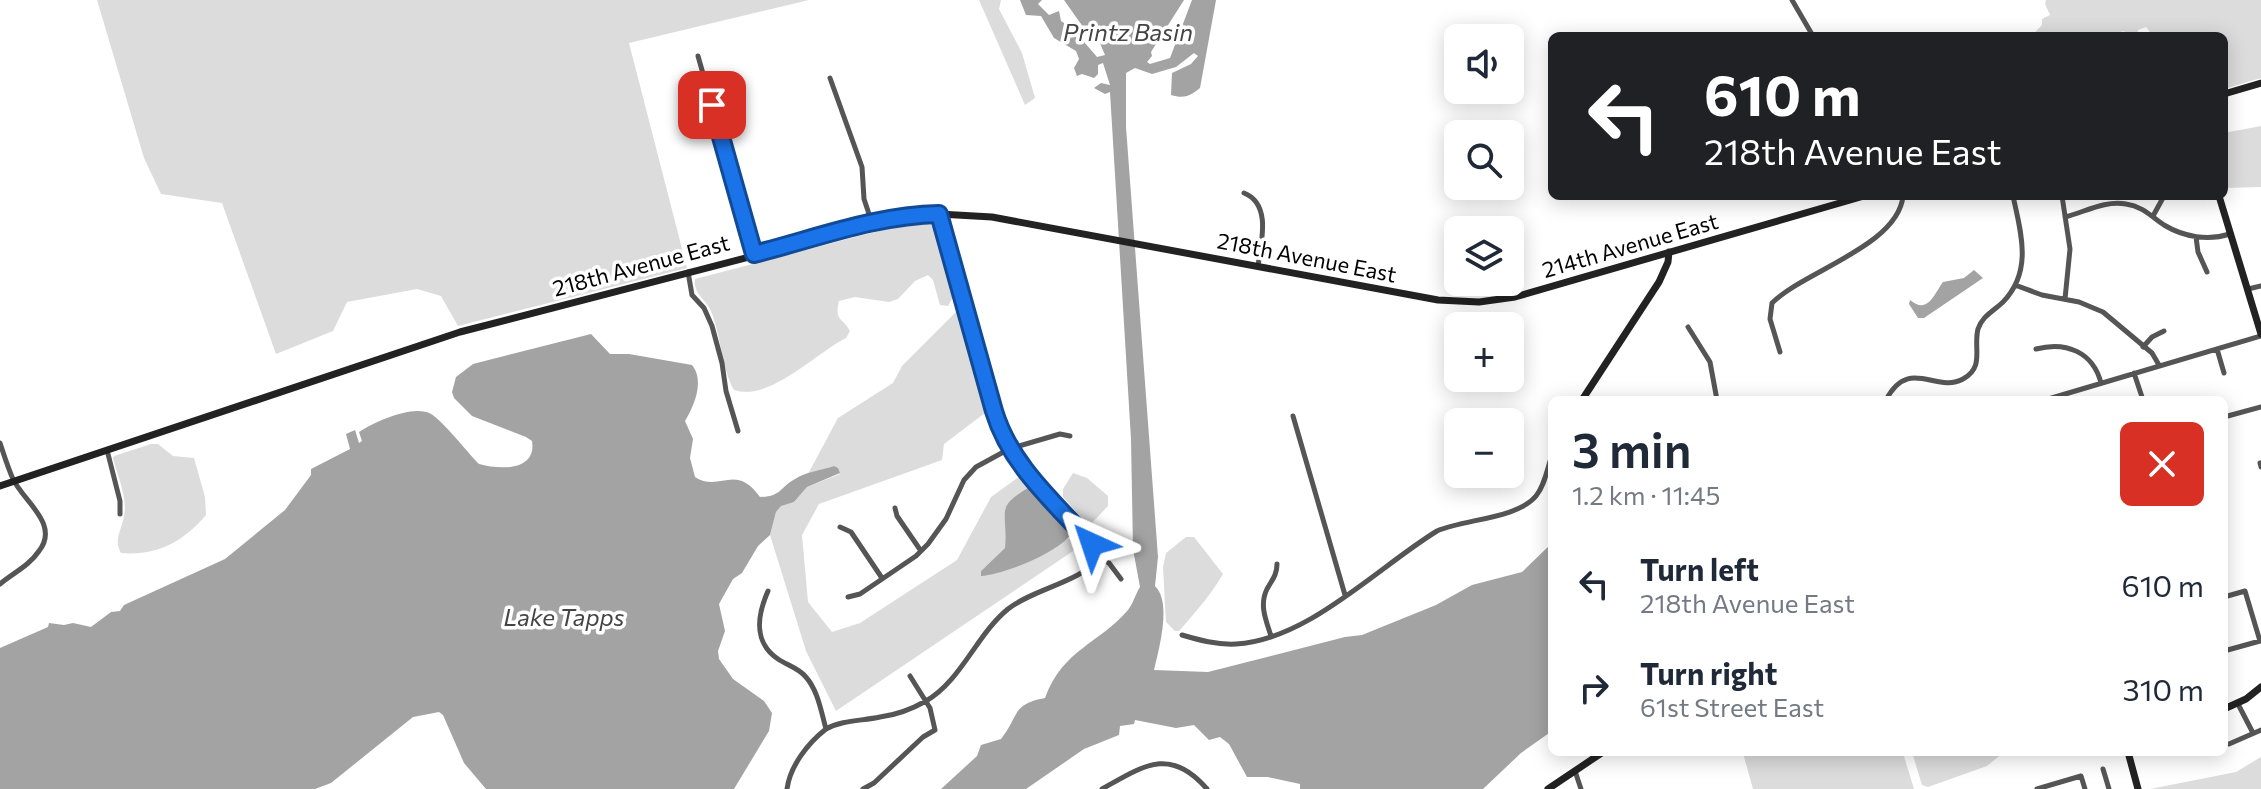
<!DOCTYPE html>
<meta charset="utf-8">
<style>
:root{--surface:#fff;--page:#f6f6f7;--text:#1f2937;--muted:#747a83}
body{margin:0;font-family:Commissioner,sans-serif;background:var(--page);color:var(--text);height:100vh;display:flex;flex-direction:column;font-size:30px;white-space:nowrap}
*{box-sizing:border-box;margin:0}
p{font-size:26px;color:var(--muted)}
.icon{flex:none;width:44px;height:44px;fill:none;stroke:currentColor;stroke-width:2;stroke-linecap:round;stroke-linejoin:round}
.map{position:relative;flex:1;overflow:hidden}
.side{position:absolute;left:1548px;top:396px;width:680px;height:360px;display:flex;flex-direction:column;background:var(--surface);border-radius:12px;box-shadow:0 4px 20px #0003}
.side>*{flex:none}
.banner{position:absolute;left:1548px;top:32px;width:680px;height:168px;border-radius:12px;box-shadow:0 4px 20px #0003;background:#202124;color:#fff;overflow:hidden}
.controls{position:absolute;left:1444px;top:24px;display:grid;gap:16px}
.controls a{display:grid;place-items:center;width:80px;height:80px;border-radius:12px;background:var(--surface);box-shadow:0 4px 20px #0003;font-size:40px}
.pin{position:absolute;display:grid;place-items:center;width:68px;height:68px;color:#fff;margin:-34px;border-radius:16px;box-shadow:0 4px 12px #0006}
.me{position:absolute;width:88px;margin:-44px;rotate:318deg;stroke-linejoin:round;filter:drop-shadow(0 0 6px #0008)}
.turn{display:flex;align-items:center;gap:28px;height:168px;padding:0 24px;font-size:36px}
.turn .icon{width:104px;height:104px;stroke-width:2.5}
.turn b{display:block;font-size:56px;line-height:68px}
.round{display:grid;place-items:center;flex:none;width:84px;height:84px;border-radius:12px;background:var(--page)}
.overview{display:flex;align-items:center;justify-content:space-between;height:136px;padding:0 24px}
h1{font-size:48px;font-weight:600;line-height:60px}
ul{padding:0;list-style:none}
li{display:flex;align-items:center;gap:24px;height:104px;padding:0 24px}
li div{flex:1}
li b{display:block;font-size:30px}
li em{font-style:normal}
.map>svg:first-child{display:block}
</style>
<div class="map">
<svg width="2261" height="789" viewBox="0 0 2261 789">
<rect width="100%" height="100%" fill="#fff"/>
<!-- green -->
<path fill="#dcdcdc" d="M97,0H809L629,43L687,268L458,326L441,296L417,289L347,302L333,331L276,354L222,203L161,194L144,158Z
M979,0H1001L999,9L1022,53L1035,98L1025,105Z
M2046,0H2261V78L2224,89V36H2153L2146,27L2138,30V34L2134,36L2123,31L2113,36H2031L2042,25V19L2050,15L2045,4Z
M2261,126V187L2226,188L2224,133Z
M927,224L933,226L953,291V297L948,306L940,305L933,280L928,275L915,281L898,299L889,302L855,297L839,301C834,322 843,317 850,331L846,338C816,353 769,402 734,390C722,369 721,336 711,311C705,298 693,294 695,279L859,236L905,225Z
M958,310L985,413L944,444L942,460L819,504L802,535L808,602L832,632L860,623L957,560L991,497L1020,476L1033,485C993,508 1008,508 1005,548L981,571L1069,539L1073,535L1085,543L836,711L806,651L770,535L776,512L781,505L794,502L807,487L840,474L834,466L808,474L838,418L893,383L902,366Z
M151,444H158L173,456L194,458L205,497L206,515C183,542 157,556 121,553C113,539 122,530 124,516C128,498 117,475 113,458L114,456Z
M1073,473L1087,478L1108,496V506L1089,526L1063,497V489Z
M1186,537H1194L1223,574C1210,596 1195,613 1179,631H1175L1166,622L1163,567L1166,553Z
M1747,752L1903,753L1914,789H1753L1743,753Z
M1912,752H2004L1987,766L1928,787L1922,785Z
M2261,757V789H2150L2236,772Z"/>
<!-- water -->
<path fill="#a3a3a3" d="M1020,0H1042L1038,4L1049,15L1059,11L1061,21L1073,29L1097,57L1105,55L1099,41L1088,34L1064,0H1184L1151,52L1152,56L1147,62L1150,64L1170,58L1192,0H1216L1200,88C1190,96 1184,99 1171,95L1172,73L1191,64L1198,56L1194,53L1176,67L1152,74L1135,68L1126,73V127L1158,557L1155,586C1172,602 1159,649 1154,670L1208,672L1345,637L1362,635L1436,605L1472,585L1522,572L1552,543V731L1521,753L1483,789H1300V784L1268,777H1247L1229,744L1220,737L1209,740L1194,725L1176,728L1135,720L1134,724L1120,726L1119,735L1084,749L1026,789H941L977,756L981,745L1001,739C1019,717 1011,704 1045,698C1063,649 1099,644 1128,610C1133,604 1135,595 1140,587L1133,549L1131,439L1110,92L1105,94L1094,88L1101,83L1110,85L1103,63L1098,65V74L1094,78L1082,74L1077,76L1074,68L1079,59L1076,51L1054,38L1041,16L1026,15Z
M1974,270L1983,278L1924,318H1918L1909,304L1910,300C1928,315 1934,294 1943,282L1964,278Z
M591,334L610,354H629L692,365C705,381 694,406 685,421L693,439L690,458L695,477C720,493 735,462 760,497C781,497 780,487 795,479C806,472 822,470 834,466L838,468L840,473L807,487L794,502L781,506L776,512L770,535L758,546L742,573L733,579L719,604L725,631L718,651L719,659L733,679L764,701L772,713L769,731L734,789H486L464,763L443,715L439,712L413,717L331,783L315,789H0V648L48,627L49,623L64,625L73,623L91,627L111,612L120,611L124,605L225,559L285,510L311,475V469L350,449L346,434L355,430L359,443L362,441L359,432C375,422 413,404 431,414C443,421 468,453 479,464C500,470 537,471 532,441L526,437L472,416L454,398L452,392L456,377L473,364Z
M1033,485L1075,528C1067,550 1003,575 981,576V571L1005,548C1008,508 993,508 1033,485Z"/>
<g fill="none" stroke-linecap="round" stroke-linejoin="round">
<!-- street -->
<path stroke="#555" stroke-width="5" d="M1792,0L1813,36
M698,56L754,254
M830,78L862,167L864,199L872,223
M1244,193C1272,204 1261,243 1258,266
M2062,196L2070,249L2065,299
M939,214L994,411L1005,441L1023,467L1098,551L1099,558L1109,563L1121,579
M2153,216L2164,196
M2065,217C2085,212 2105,200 2126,204C2142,206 2151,216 2164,225C2184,237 2208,241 2230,234
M2196,237L2198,252L2207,272
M688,272L692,295L704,308L712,326L722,363L726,391L738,431
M2015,285L2042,295L2079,302L2103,312L2152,353L2159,365
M2248,289L2261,286
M1688,327L1710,362L1717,400
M2143,347L2152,337L2164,331
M2036,349C2066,341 2093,352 2101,383
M2217,349L2224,373
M1780,352L1770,319L1772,303C1804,271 1898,246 1903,196
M2134,373L2143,400
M1886,400C1909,356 1936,394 1963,379C1985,367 1973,348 1978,329C1982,316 1994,311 2003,302C2033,271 2021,233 2013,196
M2045,400L2261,336
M1293,416L1345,595
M2224,417L2261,407
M0,443C4,455 8,468 13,479C24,502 60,524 39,551C29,566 13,573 0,584
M107,450L120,501V514
M2260,463L2261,467
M895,508L897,516L921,551
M840,527L851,532L882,578
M768,591C757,616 753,642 778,659C787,665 798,668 805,676C818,690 821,711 826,729C808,743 790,766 787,789
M848,597L860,594L916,556L928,544L946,519L964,480L976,467L1009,449L1060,434L1070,436
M2224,597L2245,591L2260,641
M1182,635C1199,640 1217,645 1236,644C1308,640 1378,567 1437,531C1464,519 1517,519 1536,496C1545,485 1547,469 1552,455
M1271,636C1266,620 1259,605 1267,589C1272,580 1277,575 1277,564
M2224,651L2260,641
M2238,704L2253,733
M826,729C842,720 862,721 880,717C896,715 912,709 926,701C961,681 977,634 1008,609C1033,589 1081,582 1099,558
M2229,744L2261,730
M2103,769L2109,789
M1575,771L1581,789
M863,789L874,783L923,737L935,730L930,708L910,676
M1102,789C1143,766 1170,746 1207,789
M2037,789L2081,776L2085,789"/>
<!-- secondary -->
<path stroke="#222" stroke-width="7" d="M2224,94L2261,83
M2219,196L2261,334
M1582,400L1659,282L1668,262L1669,252
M0,486L460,332L900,218L939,214L992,217L1438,300L1479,302L1515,297L1864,196
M2224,709L2246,699L2261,687
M2128,752L2138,789
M1548,789L1603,752"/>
</g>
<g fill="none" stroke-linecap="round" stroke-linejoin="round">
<defs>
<path id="route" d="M712,105L754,254C814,239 876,215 939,214L994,411C1010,465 1055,503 1092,544"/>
</defs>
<!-- route casing -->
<use href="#route" stroke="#114b97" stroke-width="20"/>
<!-- route -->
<use href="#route" stroke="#1a73e8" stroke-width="14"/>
</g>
<g text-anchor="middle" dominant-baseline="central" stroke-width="7" stroke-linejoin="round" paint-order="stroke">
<!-- street labels -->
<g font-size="22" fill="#000" stroke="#fff">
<text transform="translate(1630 245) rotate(-16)">214th Avenue East</text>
<text transform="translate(1307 257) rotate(11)">218th Avenue East</text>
<text transform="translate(641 265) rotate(-15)">218th Avenue East</text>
</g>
<!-- water labels -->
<g font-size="24" font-style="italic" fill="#444" stroke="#fff">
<text x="1128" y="31">Printz Basin</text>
<text x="564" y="616">Lake Tapps</text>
</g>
</g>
</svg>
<div class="controls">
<a><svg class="icon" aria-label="sound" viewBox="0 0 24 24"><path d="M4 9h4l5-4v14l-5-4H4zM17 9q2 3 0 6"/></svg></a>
<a><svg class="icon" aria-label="search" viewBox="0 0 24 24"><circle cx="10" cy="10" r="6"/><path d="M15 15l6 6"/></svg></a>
<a><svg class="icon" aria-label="layers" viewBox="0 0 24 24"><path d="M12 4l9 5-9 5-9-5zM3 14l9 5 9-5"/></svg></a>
<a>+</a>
<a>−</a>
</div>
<div class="pin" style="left:712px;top:105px;background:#d93025"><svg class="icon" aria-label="arrive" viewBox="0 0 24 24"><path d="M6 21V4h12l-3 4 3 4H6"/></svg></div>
<svg class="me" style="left:1092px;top:544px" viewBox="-20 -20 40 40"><path d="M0-17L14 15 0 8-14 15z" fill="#1a73e8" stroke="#fff" stroke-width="4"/></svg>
<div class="banner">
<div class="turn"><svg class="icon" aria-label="left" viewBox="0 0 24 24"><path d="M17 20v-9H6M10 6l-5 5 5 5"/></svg><div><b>610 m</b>218th Avenue East</div></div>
</div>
<section class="side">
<div class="overview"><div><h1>3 min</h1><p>1.2 km · 11:45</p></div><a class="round" style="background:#d93025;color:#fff"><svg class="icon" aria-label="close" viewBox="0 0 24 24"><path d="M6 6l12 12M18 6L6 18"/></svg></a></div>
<ul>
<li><svg class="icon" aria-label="left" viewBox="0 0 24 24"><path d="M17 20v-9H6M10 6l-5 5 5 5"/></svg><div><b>Turn left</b><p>218th Avenue East</p></div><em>610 m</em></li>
<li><svg class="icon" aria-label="right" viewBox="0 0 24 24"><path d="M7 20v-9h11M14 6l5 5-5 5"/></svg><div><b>Turn right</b><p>61st Street East</p></div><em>310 m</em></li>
</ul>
</section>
</div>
